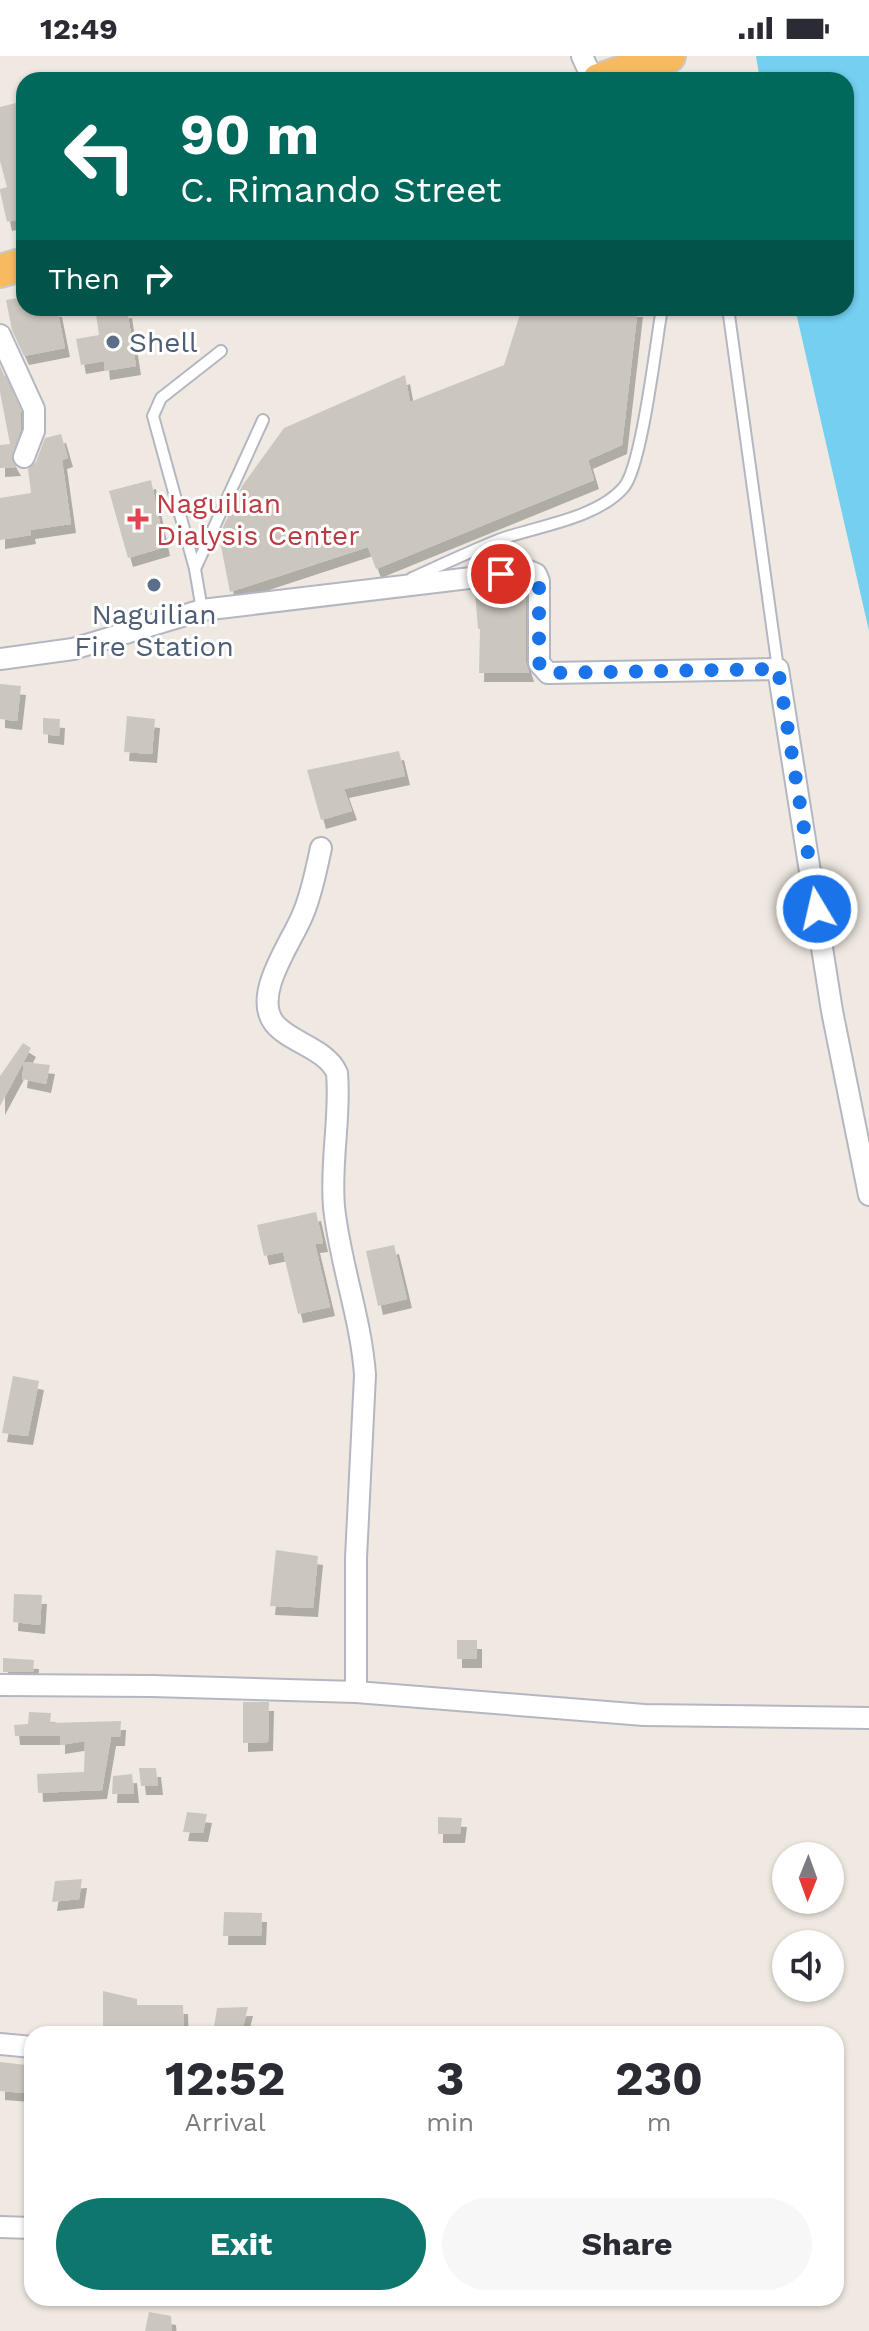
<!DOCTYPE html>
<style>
:root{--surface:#fff;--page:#f7f7f7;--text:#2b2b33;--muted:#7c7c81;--accent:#0f766e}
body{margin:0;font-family:"Work Sans",sans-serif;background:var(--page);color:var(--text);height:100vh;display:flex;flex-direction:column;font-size:30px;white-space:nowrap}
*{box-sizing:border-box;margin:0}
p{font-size:26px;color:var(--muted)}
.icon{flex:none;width:44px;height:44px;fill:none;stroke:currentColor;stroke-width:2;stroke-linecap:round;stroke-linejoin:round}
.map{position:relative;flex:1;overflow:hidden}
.panel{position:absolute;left:24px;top:1970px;width:820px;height:280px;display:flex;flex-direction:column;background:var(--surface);border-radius:24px;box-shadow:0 2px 6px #0004}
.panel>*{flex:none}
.hud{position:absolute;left:16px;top:16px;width:838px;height:244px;border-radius:24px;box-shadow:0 2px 6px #0004;background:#00695c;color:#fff;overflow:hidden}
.needle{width:52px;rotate:181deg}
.controls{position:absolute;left:772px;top:1786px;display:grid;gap:16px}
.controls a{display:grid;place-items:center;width:72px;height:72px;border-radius:50%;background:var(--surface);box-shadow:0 2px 6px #0004;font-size:40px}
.pin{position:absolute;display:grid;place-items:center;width:68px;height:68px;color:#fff;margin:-34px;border:4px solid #fff;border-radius:50%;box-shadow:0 2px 8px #0007}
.me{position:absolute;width:88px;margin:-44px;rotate:351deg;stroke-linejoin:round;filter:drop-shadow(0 0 6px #0008)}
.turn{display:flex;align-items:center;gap:28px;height:168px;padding:0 32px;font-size:36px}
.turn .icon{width:104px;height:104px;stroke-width:2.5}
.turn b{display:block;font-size:56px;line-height:68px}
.then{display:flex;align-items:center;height:76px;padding:0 32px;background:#0003;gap:16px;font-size:30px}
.eta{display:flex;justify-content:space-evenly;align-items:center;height:136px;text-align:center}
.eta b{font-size:48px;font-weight:700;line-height:56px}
.action{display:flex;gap:16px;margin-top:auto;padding:16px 32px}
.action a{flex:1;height:92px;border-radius:48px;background:var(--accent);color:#fff;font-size:32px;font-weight:700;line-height:92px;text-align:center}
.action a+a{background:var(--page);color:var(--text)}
.status{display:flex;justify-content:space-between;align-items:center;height:56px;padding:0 40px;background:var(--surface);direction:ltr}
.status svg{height:22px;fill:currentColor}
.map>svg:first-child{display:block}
</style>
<div class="status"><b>12:49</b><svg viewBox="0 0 49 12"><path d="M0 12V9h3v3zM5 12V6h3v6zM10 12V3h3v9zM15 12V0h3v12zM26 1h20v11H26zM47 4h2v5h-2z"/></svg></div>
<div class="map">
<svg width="869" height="2275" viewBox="0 0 869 2275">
<defs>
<filter id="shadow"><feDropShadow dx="5" dy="9" stdDeviation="0" flood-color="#0004"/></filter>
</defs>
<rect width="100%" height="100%" fill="#efe9e1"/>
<!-- water -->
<path fill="#75cff0" d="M756,0H869V575L795,252H846V24H760Z"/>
<!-- building -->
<path fill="#cbc7bf" filter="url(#shadow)" d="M16,47L24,81V162L7,166L0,135V133L7,131L0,105V51Z
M24,241V252H57L65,292L24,300L12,274L6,244Z
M522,252H638L622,389L588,404L594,424L376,513L368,491L230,536L219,480L242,430L284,372L405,319L410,346L504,309Z
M127,253L136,310L105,315L104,305L81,309L76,283L99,279L96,258Z
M0,310L21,356V373L11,402L16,411L0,412V389L10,388L0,336Z
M61,378L68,402L62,404L71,468L30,474L31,479L0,484V442L31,437L28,413L36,406L45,382Z
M151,424L165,491L128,502L109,435Z
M526,528V607L529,617H479L480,573H478L475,535Z
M0,628L21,630L17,665L0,663Z
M127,660L155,663L152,698L124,696Z
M43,662L60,663L59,680L43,678Z
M399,695L405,720L344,733L352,755L321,764L307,714Z
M23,987L31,992L0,1050V1020Z
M24,1006L50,1009L46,1028L22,1023Z
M316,1156L323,1187L315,1188L330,1251L298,1258L283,1196L264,1200L257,1169Z
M394,1189L407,1243L378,1250L366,1195Z
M13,1320L39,1325L28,1380L2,1377Z
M276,1494L318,1500L313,1552L270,1550Z
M14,1538L42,1539L40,1569L13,1566Z
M457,1584H477V1603H457Z
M3,1602L34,1604L33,1616H3Z
M243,1646H269L268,1686L243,1687Z
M29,1656L51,1657L50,1667L121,1665L120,1681H111L102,1734L38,1737L37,1718L84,1716L85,1685L60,1689V1680H15L14,1669L28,1668Z
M139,1712H156L158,1730H141Z
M132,1718L134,1738H112L113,1720Z
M187,1756L207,1758L203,1777L183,1776Z
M438,1761L462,1762L460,1778H438Z
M82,1823L79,1843L52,1846L55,1825Z
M224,1856L262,1857L261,1880H223Z
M103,1935L137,1943V1949H183L184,1977L154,1976L155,1972H103Z
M248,1951L242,1975L213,1977L217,1952Z
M0,2006L26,2009L25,2037L0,2035Z
M149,2256L171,2260L172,2275H145Z"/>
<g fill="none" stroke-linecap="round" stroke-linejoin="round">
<defs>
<path id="service" d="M728,252L778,613
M195,513L263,364
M412,522C441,509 471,495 501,483C538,470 598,462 624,431C642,409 656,286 662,252
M202,554L195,513L153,360L161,342L221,295"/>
<path id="minor" d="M582,0L593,24
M0,279L34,353V375L24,401
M0,603L73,593L202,554L529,515L536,518L539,525V607L548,617L778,613L832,955L869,1139
M321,792C316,814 312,837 303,858C292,886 252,938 274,967C290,987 326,992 337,1017C341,1060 330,1106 334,1151C340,1208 361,1262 365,1319L356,1502V1636
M0,1629L152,1630L356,1636L644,1659L869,1662
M0,1988L32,1991
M0,2171L32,2172"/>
<path id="trunk" d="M599,24L669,0
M0,215L24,208"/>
</defs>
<!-- service casing -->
<use href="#service" stroke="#b4b7c1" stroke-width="14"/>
<!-- minor casing -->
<use href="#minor" stroke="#b4b7c1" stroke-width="24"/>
<!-- trunk casing -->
<use href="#trunk" stroke="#c9c9c9" stroke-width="36"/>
<!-- service -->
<use href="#service" stroke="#fff" stroke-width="10"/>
<!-- minor -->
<use href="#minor" stroke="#fff" stroke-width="20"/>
<!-- trunk -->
<use href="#trunk" stroke="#f8ba60" stroke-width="32"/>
</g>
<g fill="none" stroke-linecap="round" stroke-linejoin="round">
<!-- route -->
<path stroke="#1a73e8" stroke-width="14" stroke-dasharray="0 25.2" d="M501,518L529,515L536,518L539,525V607L548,617L778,613L817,853"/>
</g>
<!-- markers -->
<g fill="#5c6f8a" stroke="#fff" stroke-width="3">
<circle cx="113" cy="286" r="8"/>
<circle cx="154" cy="529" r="8"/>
</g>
<path fill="#e0444e" stroke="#fff" stroke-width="3" d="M134 451h8v8h8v8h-8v8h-8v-8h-8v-8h8z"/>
<g text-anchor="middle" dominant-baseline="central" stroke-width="6" stroke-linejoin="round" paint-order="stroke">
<!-- service labels -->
<g font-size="28" fill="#4e5e75" stroke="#fff" text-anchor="start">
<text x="129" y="286">Shell</text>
<text x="154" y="558" text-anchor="middle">Naguilian<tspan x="154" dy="32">Fire Station</tspan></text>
</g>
<!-- health labels -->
<g font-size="28" fill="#be3a42" stroke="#fff" text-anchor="start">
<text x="156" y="447">Naguilian<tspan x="156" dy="32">Dialysis Center</tspan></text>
</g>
</g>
</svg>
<div class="controls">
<a><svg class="needle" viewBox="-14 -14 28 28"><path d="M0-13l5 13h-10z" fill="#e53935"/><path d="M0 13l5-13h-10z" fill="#7c7c81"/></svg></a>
<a><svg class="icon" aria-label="sound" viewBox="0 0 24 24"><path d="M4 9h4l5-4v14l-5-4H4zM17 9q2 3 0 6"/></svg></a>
</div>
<div class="pin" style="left:501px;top:518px;background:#d93025"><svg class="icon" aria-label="arrive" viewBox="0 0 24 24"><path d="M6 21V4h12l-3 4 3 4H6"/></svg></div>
<svg class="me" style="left:817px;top:853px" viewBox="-20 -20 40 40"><circle r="17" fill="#1a73e8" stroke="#fff" stroke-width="3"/><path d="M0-11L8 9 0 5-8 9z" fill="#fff"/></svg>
<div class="hud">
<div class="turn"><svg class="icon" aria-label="left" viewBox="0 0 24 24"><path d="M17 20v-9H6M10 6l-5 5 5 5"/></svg><div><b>90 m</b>C. Rimando Street</div></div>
<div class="then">Then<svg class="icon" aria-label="right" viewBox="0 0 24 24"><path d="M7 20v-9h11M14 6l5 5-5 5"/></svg></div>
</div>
<section class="panel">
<div class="eta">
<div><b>12:52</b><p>Arrival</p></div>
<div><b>3</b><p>min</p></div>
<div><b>230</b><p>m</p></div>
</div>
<div class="action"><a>Exit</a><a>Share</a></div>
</section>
</div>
